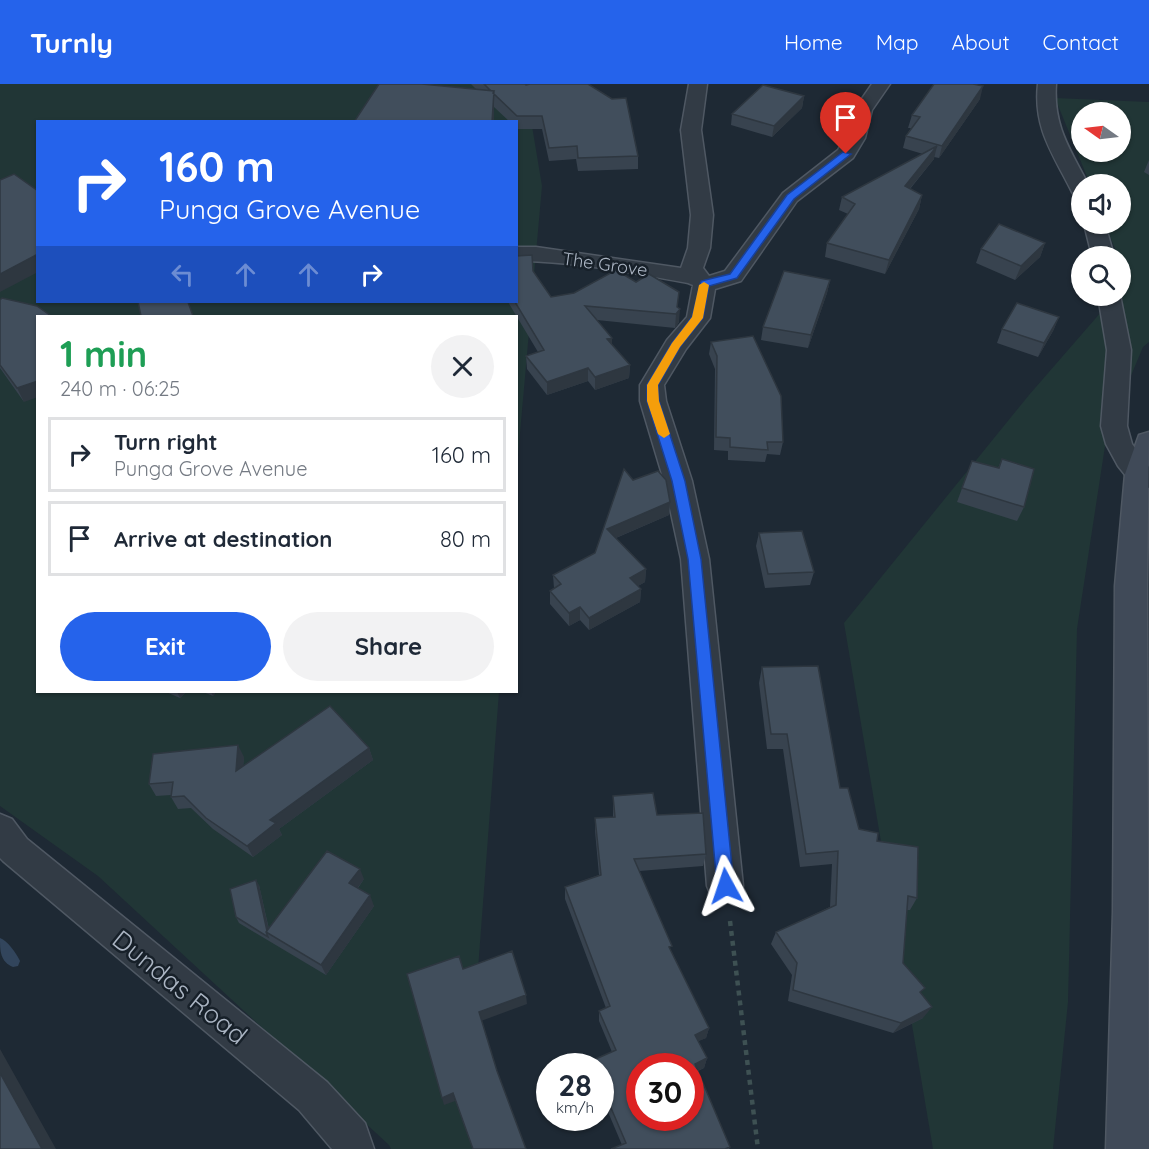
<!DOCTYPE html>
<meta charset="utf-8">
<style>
:root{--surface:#fff;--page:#f2f2f3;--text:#1f2937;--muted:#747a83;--line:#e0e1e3;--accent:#2563eb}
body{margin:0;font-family:Quicksand,sans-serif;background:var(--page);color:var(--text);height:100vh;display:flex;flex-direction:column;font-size:22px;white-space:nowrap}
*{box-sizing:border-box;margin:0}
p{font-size:20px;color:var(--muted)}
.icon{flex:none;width:33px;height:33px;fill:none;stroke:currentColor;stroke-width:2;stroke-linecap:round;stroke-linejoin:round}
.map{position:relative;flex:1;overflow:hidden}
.side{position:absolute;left:36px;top:231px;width:482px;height:378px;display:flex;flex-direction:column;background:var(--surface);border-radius:0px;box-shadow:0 2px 4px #0004}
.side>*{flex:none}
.hud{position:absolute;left:36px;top:36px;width:482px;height:183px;border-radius:0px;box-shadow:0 2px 4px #0004;background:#2563eb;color:#fff;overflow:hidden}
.needle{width:39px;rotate:284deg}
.controls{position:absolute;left:1071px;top:18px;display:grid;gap:12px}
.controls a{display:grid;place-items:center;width:60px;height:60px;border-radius:50%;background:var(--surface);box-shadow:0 2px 4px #0004;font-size:30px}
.speed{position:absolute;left:536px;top:969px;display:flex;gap:12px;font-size:30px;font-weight:700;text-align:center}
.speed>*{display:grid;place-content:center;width:78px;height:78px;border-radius:50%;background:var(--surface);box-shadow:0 2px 4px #0004;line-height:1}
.speed small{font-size:15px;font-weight:400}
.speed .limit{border:9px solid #d22;background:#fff;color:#111}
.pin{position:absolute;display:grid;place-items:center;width:51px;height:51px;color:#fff;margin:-62px -26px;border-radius:50% 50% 50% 0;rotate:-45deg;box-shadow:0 0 6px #0007}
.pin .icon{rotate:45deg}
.me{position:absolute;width:66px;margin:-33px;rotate:355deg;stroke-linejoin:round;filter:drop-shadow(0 0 4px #0008)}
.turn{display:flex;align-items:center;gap:21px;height:126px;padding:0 24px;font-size:27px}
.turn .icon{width:78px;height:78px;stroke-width:2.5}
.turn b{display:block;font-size:42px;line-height:51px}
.lanes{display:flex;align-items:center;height:57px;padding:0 24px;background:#0003;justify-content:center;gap:30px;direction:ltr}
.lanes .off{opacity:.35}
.round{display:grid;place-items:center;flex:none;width:63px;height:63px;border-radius:32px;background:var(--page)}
.headline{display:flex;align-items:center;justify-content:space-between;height:102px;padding:0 24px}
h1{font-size:36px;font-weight:700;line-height:45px;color:#1e9e55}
.button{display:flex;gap:12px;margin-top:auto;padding:12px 24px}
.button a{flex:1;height:69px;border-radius:36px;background:var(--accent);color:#fff;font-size:24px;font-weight:700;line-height:69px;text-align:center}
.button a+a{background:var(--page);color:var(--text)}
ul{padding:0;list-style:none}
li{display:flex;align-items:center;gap:18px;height:75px;margin:0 12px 9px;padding:0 12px;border:3px solid var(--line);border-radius:0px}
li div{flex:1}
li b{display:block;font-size:22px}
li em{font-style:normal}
header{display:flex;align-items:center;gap:36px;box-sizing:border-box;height:84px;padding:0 30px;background:var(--accent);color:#fff}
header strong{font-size:28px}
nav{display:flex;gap:33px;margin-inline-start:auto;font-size:21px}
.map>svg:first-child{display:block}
</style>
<header>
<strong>Turnly</strong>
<nav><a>Home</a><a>Map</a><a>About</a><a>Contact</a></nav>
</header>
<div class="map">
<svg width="1149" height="1065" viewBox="0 0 1149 1065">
<rect width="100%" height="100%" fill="#1e2934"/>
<!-- green -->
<path fill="#213636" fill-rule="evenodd" d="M0,0H525L542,102L516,394V232H38V608H499L469,1004L484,1065H391L389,1061L98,792L0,722ZM38,38H516V218H38Z
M1055,14L1149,18V258L1143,263L1107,349L1077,545L1068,918L1053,1065H933L844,539L1029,311L1115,212H1120L1121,205L1128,196L1120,172H1118L1105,140H1120V100H1090ZM1082,28H1120V68H1082Z"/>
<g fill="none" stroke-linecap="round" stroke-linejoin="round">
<!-- stream -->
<path fill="#32455c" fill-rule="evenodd" d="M0,854C8,857 16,869 20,877L18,882L13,883C0,878 0,866 0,854Z"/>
<defs>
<path id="minor" d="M689,0H707L701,46L713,131L710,164L703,184L709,192L725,187L783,109L838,66L845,54L854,26L872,0H890L872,26L865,54L853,74L797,117L741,197L715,205L710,234L686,265L664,301L666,317L692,397L709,475L743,802L738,814L725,819L712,814L707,802L681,475L664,397L640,317V301L667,256L687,233L693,201L688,199C632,189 573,177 516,177V163H536L681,184L688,164L691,131L681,46Z
M1038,0H1056C1053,42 1070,65 1088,100H1082V114L1075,112L1072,108C1053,70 1033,44 1038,0Z
M1084,140H1105L1114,172H1092Z
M1120,211L1131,266L1127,342L1132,360L1149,383V404L1130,397L1118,382L1106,360L1101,342L1107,266L1098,212Z
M0,730L12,735L27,755L327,998L365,1039L374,1065H332L299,1026L3,777L0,774Z"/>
<path id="secondary" d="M1149,348L1147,502L1149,1065H1106L1113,828L1115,502L1125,390L1139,351Z"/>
</defs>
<!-- minor casing -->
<use href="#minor" stroke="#4f5863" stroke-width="3"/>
<!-- secondary casing -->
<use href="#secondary" stroke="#4f5863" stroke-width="3"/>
<!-- path -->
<path stroke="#3e5153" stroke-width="4.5" stroke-dasharray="5 5" stroke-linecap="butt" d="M730,837L758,1065"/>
<!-- minor -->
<use href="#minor" fill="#323b45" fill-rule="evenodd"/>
<!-- secondary -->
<use href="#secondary" fill="#404a58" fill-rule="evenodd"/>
</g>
<!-- wall -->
<path fill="#38434f" d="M471,0H525L638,72V85L578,87L576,75L549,77L542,45H517L516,44V38H510L494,23V38H354L477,6Z
M804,12L802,24L772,53L731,41L732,30Z
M980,15L939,74L934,73V75L910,105L922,111L919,125L885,190L825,173L827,159L848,130L839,126L842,113L923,70L903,64L906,52L911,44H908L912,31Z
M1149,76V91L1144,88Z
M1045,159L1040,173L1015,196L976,179L981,165Z
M533,187L551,213L677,223L679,238L675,244L597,236L612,261L630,281L629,294L595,306L588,297L547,311L527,285L526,272L538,268L508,218H516Z
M830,196L827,209L808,264L761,256L763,243Z
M0,216L24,318L0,284Z
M1059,233L1053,247L1038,273L997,259L1002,245Z
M711,258L783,358L780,371L767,370L765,378L728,376V367L714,366L715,285L709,270Z
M1002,375L1024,423L1017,437L957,418L972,377L998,384Z
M633,396L670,418L669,431L616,454L646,485L645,498L638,502L641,505L640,518L589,546L580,536L569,542L550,520V507L554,504L553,491L595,469Z
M759,449L814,488L810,501L765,504L756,462Z
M762,583L840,704L859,745L877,757L917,814L910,826H907L903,879L921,909L923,934L893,949L788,917L792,891L771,860L776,848L830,823L832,780L800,783L783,665H767L759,599Z
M166,608H186L180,614Z
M203,608H216L213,612Z
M369,664L373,676L279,745L282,751L253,773L213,745L191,724L178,725L171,713V711L156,712L149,700L244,673L243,682Z
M613,712L657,731L706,770L703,782L639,787L671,867L709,944L706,954L698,957L707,974L704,984L698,987L730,1063L729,1065H611L622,1061L600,1009V982H591V977L612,968L599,937V927L606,924L565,815V803L599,791L595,747V734L613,733Z
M364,795L358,804L374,822L326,891L239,839L236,833L259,801L269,845Z"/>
<!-- shaded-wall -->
<path fill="#2e3740" d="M983,2L980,15L939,74L942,62Z
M494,7V38H492Z
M804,12L802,24L772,53L774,42Z
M937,62L934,75L901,115L905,102Z
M922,111L919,125L885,190L889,176Z
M1045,159L1040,173L1015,196L1021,182Z
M38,170V188L0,208V190Z
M830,196L827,209L808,264L811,251Z
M680,225L679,238L675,244L676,230Z
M1059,233L1053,247L1038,273L1044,259Z
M612,254V267L607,255Z
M630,281L629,294L595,306V293Z
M588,284V297L547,311V298Z
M38,297V313L24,318L17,304Z
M670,418L669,431L606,458L607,445Z
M646,485L645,498L629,507L630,494Z
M641,505L640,518L589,546V534Z
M580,523V536L569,542V529Z
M177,608H186L180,614Z
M211,608H216L213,612Z
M238,661L244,673L242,699L236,687Z
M369,664L373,676L279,745L282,751L253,773L247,762L270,736Z
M360,785L364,795L353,810L349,799Z
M256,796L259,801L270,851L268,849Z
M370,811L374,822L326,891L321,881Z
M526,911L527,920L481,937L479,928Z
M932,923L923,934L893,949L901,939Z
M709,944L706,954L692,960L695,951Z
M0,965L56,1065H42L0,989Z
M707,974L704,984L692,989L695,980Z
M453,1009L455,1017L444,1021L442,1014Z"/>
<!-- building -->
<path fill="#414e5c" stroke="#2e3740" stroke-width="1.5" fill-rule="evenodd" d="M379,0H422L494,7L492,38H354Z
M484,0H525L526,1L530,0H588L612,15L626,14L638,72L578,74L577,62L549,64L542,32H517L493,9L494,7H491Z
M934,0H973L983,2L942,62L906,52L920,33L912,31Z
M763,1L804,12L774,42L732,30Z
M937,62L905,102L922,111L889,176L827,159L855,120L842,113Z
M14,90L38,107V170L0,190V96Z
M999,140L1045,159L1021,182L981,165Z
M532,171L533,187L551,213L574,209L616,186L636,198L649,190L679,208L677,223L680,225L676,230L585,222L612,254L607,255L630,281L595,293L588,284L547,298L526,272L544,266L515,218L516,172Z
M784,187L830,196L811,251L763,243Z
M2,214L37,222L51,232H38V297L17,304L0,281V216Z
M138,218H188L193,232H141Z
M1017,219L1059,233L1044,259L1002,245Z
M753,252L781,312L783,358H767L768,366L730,363V354L716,353L717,272L711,258Z
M1002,375L1034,385L1024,423L962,404L972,377L999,384Z
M624,385L633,396L658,387L666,396L670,418L607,445L646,485L630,494L641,505L589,534L580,523L569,529L550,507L561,500L553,491L595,469Z
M802,447L814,488L768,490L759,449Z
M818,582L840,704H848L859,745L878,749L877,757L918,763L917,814L908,812L903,879L925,904L920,908L932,923L901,939L793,906L797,879L776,848L836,821L838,767L806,770L787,650H771L762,583Z
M330,622L369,664L270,736L276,739L247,762L206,734L184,712L171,713L173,698L149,700L153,670L238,661L236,687Z
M653,709L657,731L703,729L706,770L634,775L672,862L669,863L709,944L695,951L707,974L695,980L730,1063L725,1065H611L626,1059L600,998V982H593L591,977L616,966L599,927L610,922L565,803L601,791L595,734L615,733L613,712ZM639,982H690V1034H639Z
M327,767L360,785L349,799L370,811L321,881L266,848Z
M256,796L267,847L266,848L268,853L236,833L230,805Z
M512,867L526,911L479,928L497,987L526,1065H473L453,1009L442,1014L407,890L459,872L463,885Z
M0,989L42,1065H0Z"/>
<!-- route -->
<path fill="#2563eb" stroke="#184099" stroke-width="1.5" d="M843,68L851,70L794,115L737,194L709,202L703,234L680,263L658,301L659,317L685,397L701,475L734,802L731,807L726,809L720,807L717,802L688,475L672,397L647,317V301L672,259L692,233L701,197L730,190L787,111Z"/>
<!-- slow -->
<path fill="#f59e0b" d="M704,198L709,201L703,234L680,263L658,301L659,317L670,350L664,354L658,350L647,317V301L672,259L692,233L699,201Z"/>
<g text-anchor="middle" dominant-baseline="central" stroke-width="5" stroke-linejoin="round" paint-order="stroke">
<!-- far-street labels -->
<g font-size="18" fill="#abb5c3" stroke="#172029">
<text transform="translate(605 180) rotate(8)">The Grove</text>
</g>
<!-- near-street labels -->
<g font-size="26" fill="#abb5c3" stroke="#172029">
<text transform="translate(180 903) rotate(39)">Dundas Road</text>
</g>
</g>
</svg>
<div class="controls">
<a><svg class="needle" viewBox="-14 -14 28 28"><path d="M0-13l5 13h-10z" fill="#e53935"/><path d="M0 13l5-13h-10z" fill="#747a83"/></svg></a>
<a><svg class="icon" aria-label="sound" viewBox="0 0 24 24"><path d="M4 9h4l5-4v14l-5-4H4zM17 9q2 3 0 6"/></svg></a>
<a><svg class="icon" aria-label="search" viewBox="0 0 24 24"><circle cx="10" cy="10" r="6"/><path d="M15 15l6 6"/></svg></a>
</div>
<div class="speed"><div>28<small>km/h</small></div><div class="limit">30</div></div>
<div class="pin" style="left:846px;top:70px;background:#d93025"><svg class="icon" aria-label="arrive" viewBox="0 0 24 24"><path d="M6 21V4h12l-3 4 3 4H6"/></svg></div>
<svg class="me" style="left:726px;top:802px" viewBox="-20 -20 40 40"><path d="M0-17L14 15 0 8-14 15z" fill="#2563eb" stroke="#fff" stroke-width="4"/></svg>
<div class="hud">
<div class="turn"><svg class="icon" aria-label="right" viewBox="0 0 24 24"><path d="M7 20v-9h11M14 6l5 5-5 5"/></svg><div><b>160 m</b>Punga Grove Avenue</div></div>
<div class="lanes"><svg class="icon off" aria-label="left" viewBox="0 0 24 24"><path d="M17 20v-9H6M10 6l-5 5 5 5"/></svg><svg class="icon off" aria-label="ahead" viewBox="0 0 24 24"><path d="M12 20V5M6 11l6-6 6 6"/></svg><svg class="icon off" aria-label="ahead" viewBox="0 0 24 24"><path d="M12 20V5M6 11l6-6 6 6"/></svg><svg class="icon" aria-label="right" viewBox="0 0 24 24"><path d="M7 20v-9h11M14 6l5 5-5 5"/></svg></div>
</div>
<section class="side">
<div class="headline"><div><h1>1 min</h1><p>240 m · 06:25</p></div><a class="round"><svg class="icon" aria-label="close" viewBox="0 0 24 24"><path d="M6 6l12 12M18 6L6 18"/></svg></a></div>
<ul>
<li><svg class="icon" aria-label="right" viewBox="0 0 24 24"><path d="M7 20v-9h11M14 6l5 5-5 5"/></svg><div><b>Turn right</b><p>Punga Grove Avenue</p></div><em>160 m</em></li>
<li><svg class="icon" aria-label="arrive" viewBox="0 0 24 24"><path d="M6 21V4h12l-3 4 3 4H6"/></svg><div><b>Arrive at destination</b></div><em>80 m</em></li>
</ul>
<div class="button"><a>Exit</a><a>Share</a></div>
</section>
</div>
